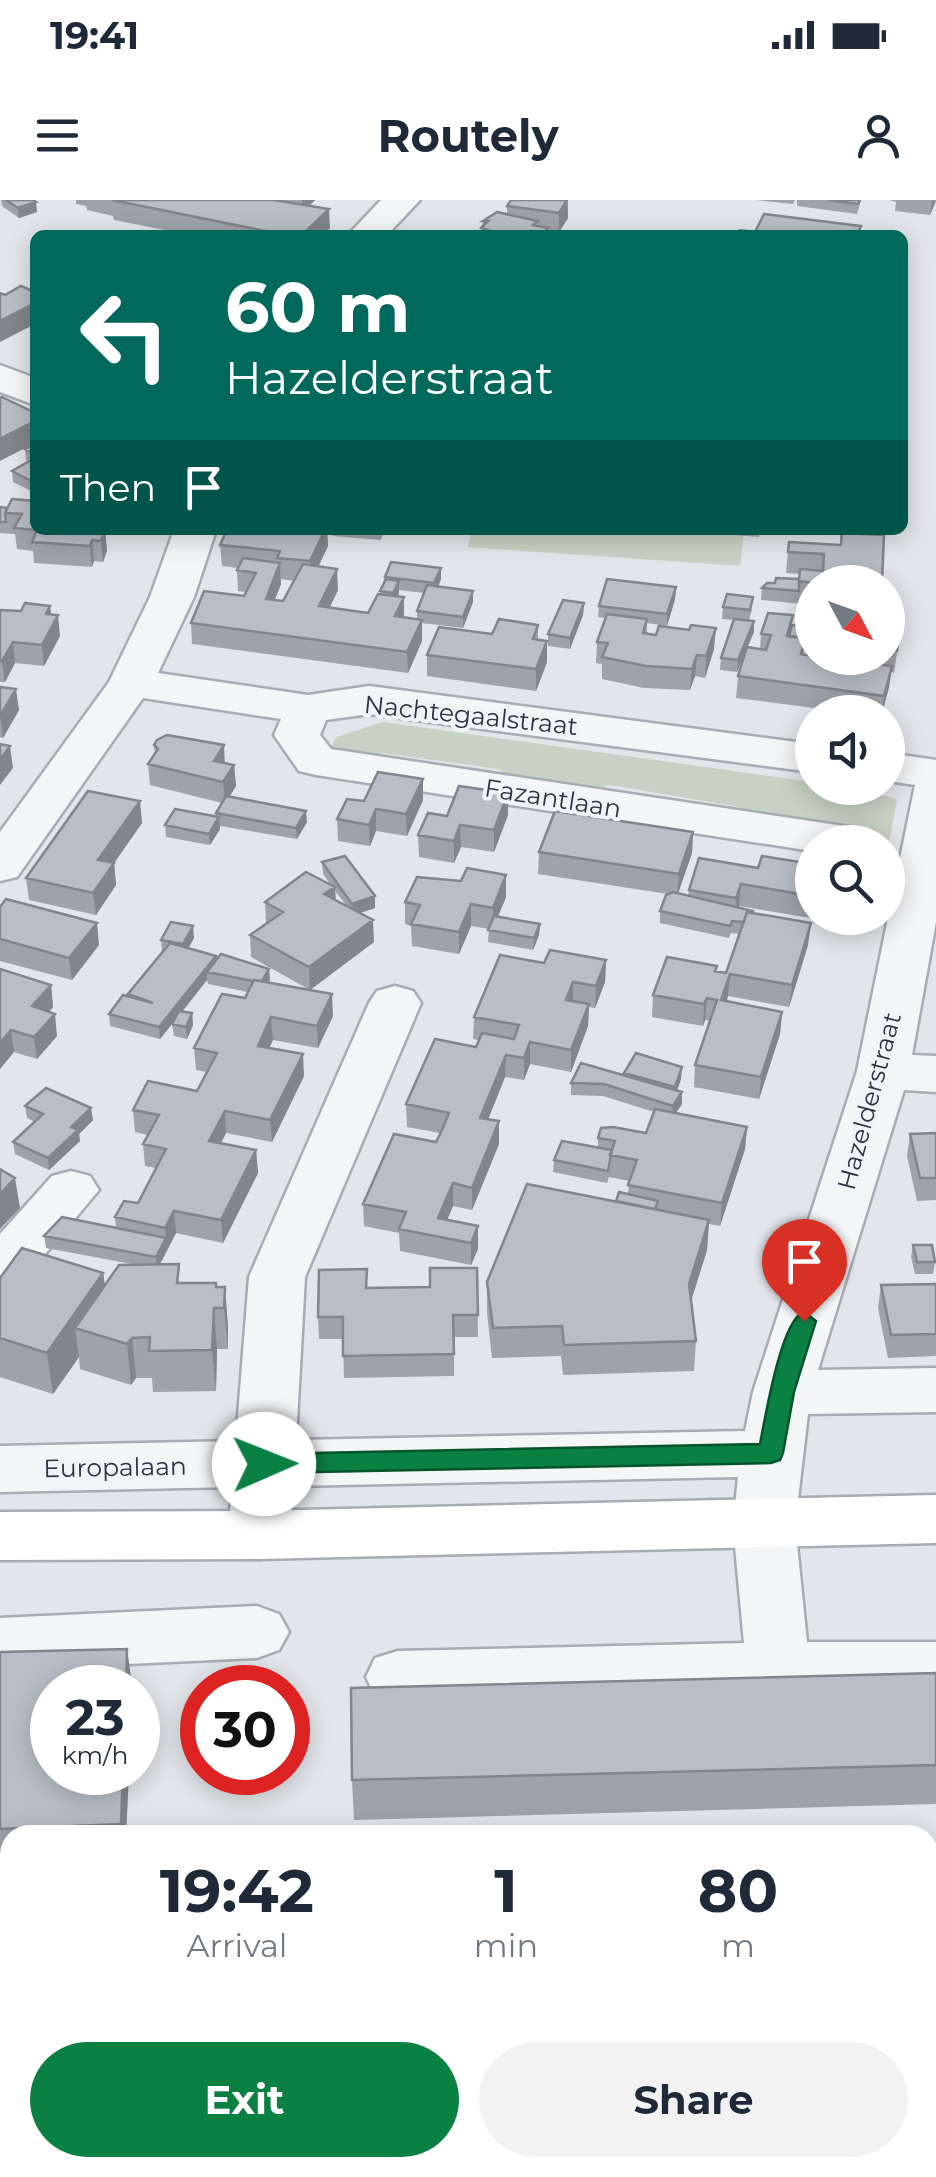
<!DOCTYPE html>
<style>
:root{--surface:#fff;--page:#f2f2f3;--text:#1f2937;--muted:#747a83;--accent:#0b8043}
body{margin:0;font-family:Montserrat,sans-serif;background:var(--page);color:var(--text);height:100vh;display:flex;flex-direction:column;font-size:38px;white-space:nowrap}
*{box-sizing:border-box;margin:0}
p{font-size:32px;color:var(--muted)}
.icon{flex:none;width:55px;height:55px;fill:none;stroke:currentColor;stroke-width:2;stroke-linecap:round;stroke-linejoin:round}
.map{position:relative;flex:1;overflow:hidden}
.side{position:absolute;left:0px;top:1625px;width:938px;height:352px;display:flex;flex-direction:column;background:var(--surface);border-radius:30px 30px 0 0;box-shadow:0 5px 25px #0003}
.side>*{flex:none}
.banner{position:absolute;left:30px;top:30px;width:878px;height:305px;border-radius:15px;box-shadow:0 5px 25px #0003;background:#00695c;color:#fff;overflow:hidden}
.needle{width:65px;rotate:131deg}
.fabs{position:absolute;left:795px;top:365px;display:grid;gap:20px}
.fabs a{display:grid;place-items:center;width:110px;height:110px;border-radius:50%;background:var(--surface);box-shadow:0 5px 25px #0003;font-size:50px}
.speed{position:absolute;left:30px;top:1465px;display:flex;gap:20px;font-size:50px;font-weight:700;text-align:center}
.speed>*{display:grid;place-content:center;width:130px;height:130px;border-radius:50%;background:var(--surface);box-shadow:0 5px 25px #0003;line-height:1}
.speed small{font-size:25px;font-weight:400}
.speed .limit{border:15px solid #d22;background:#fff;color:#111}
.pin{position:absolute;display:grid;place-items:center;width:85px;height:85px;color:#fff;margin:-102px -42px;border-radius:50% 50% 50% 0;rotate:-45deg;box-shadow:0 0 10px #0007}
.pin .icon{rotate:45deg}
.me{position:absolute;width:110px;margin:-55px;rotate:89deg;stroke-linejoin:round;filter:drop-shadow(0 0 8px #0008)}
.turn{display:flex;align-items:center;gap:35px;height:210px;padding:0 30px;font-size:45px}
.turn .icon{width:130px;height:130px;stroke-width:2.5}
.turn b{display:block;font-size:70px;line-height:85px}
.then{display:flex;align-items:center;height:95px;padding:0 30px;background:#0003;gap:20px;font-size:38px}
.eta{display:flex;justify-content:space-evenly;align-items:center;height:170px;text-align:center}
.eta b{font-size:60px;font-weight:700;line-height:70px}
.cta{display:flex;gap:20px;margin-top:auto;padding:20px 30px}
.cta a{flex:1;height:115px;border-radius:60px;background:var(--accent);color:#fff;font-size:40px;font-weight:700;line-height:115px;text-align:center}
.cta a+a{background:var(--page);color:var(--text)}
.status{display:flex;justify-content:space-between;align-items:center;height:70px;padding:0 50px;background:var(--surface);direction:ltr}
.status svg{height:28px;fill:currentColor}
header{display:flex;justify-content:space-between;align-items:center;height:130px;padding:0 30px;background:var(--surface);font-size:45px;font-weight:700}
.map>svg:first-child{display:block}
</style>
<div class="status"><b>19:41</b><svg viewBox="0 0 49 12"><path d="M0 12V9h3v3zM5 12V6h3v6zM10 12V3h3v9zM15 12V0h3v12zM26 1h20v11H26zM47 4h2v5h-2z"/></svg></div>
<header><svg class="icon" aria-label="menu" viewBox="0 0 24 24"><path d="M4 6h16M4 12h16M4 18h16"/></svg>Routely<svg class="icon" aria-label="person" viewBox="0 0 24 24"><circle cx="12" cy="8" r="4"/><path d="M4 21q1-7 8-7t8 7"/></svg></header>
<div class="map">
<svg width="936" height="1977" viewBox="0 0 936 1977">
<rect width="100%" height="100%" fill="#e2e5e9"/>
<!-- built -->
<path fill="#d0d4da" d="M0,1748L10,1749V1968H928V1763H936V1977H0Z"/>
<!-- green -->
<path fill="#c8d2c4" d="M471,330H744L740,366L468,347Z
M383,522L812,582V588H853L897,599L889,643L753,622L739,607L610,585L583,594L517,583L499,569L382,553L365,560L326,554L337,537Z"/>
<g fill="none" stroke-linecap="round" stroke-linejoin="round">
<defs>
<path id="street" d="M381,0H420L387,35H348Z
M0,165L35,178V205L0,192Z
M174,330H216L194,397L158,473L308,495L369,486L812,544V572L369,514L326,520L320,535L331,549L850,627L867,632L874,642H812V651L316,575L299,571L274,535L281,519L143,498L17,677L0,681V632L109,482L150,397Z
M888,553L936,560V722L912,855L936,856V892L904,890L818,1170L936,1168V1212L808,1214L795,1325L807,1442H936V1494L398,1503L375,1496L366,1477L375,1458L398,1451L744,1443L733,1325L738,1277L293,1286L290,1335L281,1352L259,1359L237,1352L228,1335L232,1287L0,1292V1246L236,1241L249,1077L369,803L377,791L395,786L413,791L421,803L305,1077L296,1240L745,1231L753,1192L857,871L915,585L888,581Z
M71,971L90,976L99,990L20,1084L0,1090V1034L52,976Z
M257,1406L279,1414L289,1432L279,1450L257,1458L0,1470V1418Z
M928,1747H936V1809H928Z
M0,1767H10V1831H0Z"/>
<path id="secondary" d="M936,1295V1343L259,1359L0,1360V1312L259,1311Z"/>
</defs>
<!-- street casing -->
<use href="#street" stroke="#a7acb3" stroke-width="5"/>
<!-- secondary casing -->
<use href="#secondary" stroke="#a7acb3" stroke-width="5"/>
<!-- street -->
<use href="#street" fill="#f4f5f7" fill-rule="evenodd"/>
<!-- secondary -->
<use href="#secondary" fill="#fff" fill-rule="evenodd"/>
</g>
<!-- wall -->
<path fill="#9fa3a9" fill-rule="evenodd" d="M1,0H33L37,12L19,18L2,6Z
M76,0H315L309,6L330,28L323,35H190L114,20L113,16L87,10L86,6L76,4Z
M568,0V18L559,32L548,30V35H481L483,21L507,14V6Z
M756,0H795L793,4Z
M797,0H861L857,14L797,6Z
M889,0H936L930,15L895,11L896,2Z
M35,244V293L13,282L12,271L29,262L26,260L25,249Z
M12,299L35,330H105L107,351L103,362L94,361L92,367L34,363L33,351L17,349L15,334L0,333V307L7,308Z
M227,330H327L328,346L318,367L338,390L330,407L368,413L380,394L385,377L441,368V379L438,387L473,402L463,428L422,423V441L408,473L192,444L191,423L244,396L246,392L238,391L237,370L238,368L222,366L220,345ZM280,379L294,381L283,401L274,400L281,384ZM399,390L424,393L417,411V419L404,417L398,396Z
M333,330H384L381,340L333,336Z
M733,330H760L759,337L733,335Z
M840,330H883L882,335L812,382V405L761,400L762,388L775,383L799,379L800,374L786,373L789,342L840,345Z
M676,387L675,399L667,426L647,423V434L714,449L705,478L695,476L690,490L644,488L602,479V464L596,463L597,442L605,418L598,417L599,406Z
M584,403L583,415L570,449L548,446V434Z
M723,407L752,409L749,420L754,421V432L747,447L760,449L761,434L793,415L792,425L812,428L811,453L804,452L803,455L837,459V458H888V425L901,427L894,473L891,472L883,512H845L736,498L738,476L745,452L737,472L720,470L721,458L734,420L722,419Z
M0,410L51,414L60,436L44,466L15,463L5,482H0Z
M538,425V440L547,441V462L536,491L427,476V455L492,434Z
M0,487L19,510L3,538L0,537Z
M154,545L234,565L236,586L229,597L307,622L297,639L220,626V629L210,645L166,637L165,625L216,617V613L222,603L150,585L148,564L155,553Z
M508,593V615L494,652L461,647L454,663L419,657L418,635L447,616Z
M423,600L407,636L376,631L370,646L338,641L337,619L364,601Z
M142,623L114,663L116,685L96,715L29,700L26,678Z
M693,632L692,653L678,694L688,696L689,690L758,668L812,664V718L816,719L739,706L738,708L753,713L808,745L789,807L728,796L727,801L782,812L780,834L759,899L694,887L695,865L710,821L705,820L703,826L652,817L653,795L717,766V772L726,773L740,734L731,733L729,738L660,723V711L668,694L538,674L539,652Z
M322,662L375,696V708L360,713L374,742L310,790L251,757L250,735L266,724L265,702L330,684L323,674ZM335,691L346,705L336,700Z
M506,675V697L498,717L540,724L539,735L533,750L488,742L489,729L471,726L459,754L412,746L411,726L405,724V702L461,681Z
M0,707L99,745L72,780L0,761Z
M194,738L188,748L216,760L269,769V782L333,816L318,848L273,840L269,848L304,876L272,942L226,933L221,943L256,950L258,973L223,1043L176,1033L160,1065L181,1083L225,1087L228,1128V1149H217L216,1191L153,1192L152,1178H136L131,1185L80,1169L79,1157L53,1194L0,1177V1078L103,1073L105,1086L137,1065L46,1048L44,1036L116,1028L115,1017L138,1003L156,968L145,966L143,944L148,935L135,932L133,910L197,891L207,872L196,870L194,848L245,798L248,792L208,784L207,780L182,812L192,813L193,825L187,839L174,836L172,824L160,839L110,826L109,814L129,797L128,794L162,752L161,740Z
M606,760L605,782L595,808L589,807L588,826L571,872L530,864L524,880L505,877L488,919L499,921V944L472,1010L453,1006L447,1020L478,1049L471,1065L400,1051L399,1033L364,1026L363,1004L436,942L440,933L407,927L406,904L476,847L479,840L473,839L474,817L544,763Z
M0,769L51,785L53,807L49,812L57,836L37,859L14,852L0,869Z
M624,873L681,879L677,890L682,892V904L676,913L747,927L745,949L720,1026L709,1024L707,1050L691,1101L696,1141L694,1171L563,1175L561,1156L492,1158L487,1113V1082L628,994L629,981L609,977L607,983L553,972L554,960L598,948V938L646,933L654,912L603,896L571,895V883L624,876Z
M25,906L93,920L79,934L80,941L49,970L15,954L13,942L35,922L27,918Z
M936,933V1000L917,1001L907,956L910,934Z
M913,1045L935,1062L933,1074H915L911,1057Z
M477,1068L478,1137H454V1176L344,1178L343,1139H319L318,1117L367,1088L430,1087Z
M936,1084V1156L888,1158L878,1108L881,1085Z
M127,1449L132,1488H52V1572H129L126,1635H10V1663L0,1664V1452Z
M936,1473V1604L354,1620L352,1580Z"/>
<!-- shaded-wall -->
<path fill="#82858a" d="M302,0H315L302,13Z
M567,0L568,18L559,32V13Z
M932,0L936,1L930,15Z
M36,2L37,12L19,18L18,8Z
M329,9L330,28L323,35H302Z
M35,103V124L0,142V121Z
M35,221V243L0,261V239Z
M105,330L107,351L103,362L101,341Z
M325,330H327L328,346L311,382L310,361Z
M92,340L94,361L92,367L90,346Z
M280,363L281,384L267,420L266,399Z
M441,368V379L435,394L434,383Z
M337,369L338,390L320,427L319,406Z
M399,381V393L394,405L393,393Z
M676,387L675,399L667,426V414Z
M473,391V402L463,428V417Z
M404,397V418L395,416Z
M584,403L583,415L570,449V438Z
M50,406L53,425L58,415L60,436L44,466L42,445L46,414Z
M422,420V441L408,473L407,452Z
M754,421V432L737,472L738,460Z
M716,428L714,449L705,478L706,456Z
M547,441V462L536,491V469Z
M13,442L15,463L5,482L2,461Z
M697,455L695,476L690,490L692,469Z
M892,466L889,488L882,512L884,496Z
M16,489L19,510L3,538L0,516Z
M224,545L225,567L216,583L214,561Z
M10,546L13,568L0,585V560Z
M234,565L236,586L225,604L223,582Z
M423,579V600L407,636L406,614Z
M508,593V615L494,652V630Z
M140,601L142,623L114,663L116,685L96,715L93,693L98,660Z
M376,609V631L370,646L369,625Z
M306,611L307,622L297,639L296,628Z
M219,617L220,629L210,645L209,634Z
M460,625L461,647L454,663V641Z
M693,632L692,653L677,696L679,674Z
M506,675V697L492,730L493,708Z
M741,684L739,706L735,720L736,698Z
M335,687L336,709L324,694Z
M375,696V708L353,715L352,704Z
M471,704V726L459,754V732Z
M373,720L374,742L310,790L309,767Z
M97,723L99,745L72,780L69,758Z
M811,723L808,745L789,807L792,785Z
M540,724L539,735L533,750L534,738Z
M193,726L194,738L184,756L183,744Z
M216,756V768L207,772V780L160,839L159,827Z
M606,760L605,782L595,808L596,786Z
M269,769L270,780L262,795L261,783Z
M730,774L728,796L720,823L721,800Z
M573,782V804L566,800Z
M51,785L53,807L35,828L32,806Z
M332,794L333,816L318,848L317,826Z
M707,798L705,820L703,826L704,804Z
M589,804L588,826L571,872V850Z
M782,812L780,834L759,899L761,877Z
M192,813L193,825L187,839L186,827Z
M55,814L57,836L37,859L34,837Z
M271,817L273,840L259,868L258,846Z
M11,830L14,852L0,869V843Z
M530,842V864L524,880V858Z
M303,854L304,876L272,942L270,920Z
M506,855L505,877L480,940V918Z
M682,867L681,879L674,899L675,887Z
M682,892V904L672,918L673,906Z
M91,908L93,920L79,934L80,941L49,970L48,958L71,927Z
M225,911L226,933L211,963L209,941Z
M499,921V944L472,1010V988Z
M747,927L745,949L720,1026L722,1003Z
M256,950L258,973L223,1043L221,1020Z
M15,978L20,1008L0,1029V994Z
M453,983V1006L440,1037L438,1018Z
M174,1011L176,1033L167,1050L165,1028Z
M709,1020L707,1050L687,1114L689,1084Z
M478,1026V1049L471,1065V1043Z
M166,1038L167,1050L157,1069L156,1057Z
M103,1073L109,1114L75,1128L79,1157L53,1194L47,1153Z
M225,1087L228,1128V1149L224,1108Z
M214,1108L217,1149L216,1191L212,1150Z
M132,1138L136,1178L131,1185L127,1144Z
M127,1449L132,1484V1488H126Z
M123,1572H129L126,1635H122L121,1624Z"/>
<!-- building -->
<path fill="#b9bec5" stroke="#82858a" stroke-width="2.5" d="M6,0H33L36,2L18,8Z
M112,0H274L329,9L302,35H285Z
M511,0H567L559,13L507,6Z
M828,0H860L858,4Z
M497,12L538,21L533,25L548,28L543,35H484L488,30L481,28L488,21H483Z
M764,14L861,26L857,35H738L740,30L755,32Z
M21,86L35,92V103L0,121V93L5,95Z
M2,197L35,213V221L0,239V198Z
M35,244V254L25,249Z
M35,258V283L12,271Z
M12,299L35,301V330H105L101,341L92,340L90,346L32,342L37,330L14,328L22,314L5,313Z
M0,307L7,308L5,313L6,322H0Z
M227,330H325L310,361L277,358L280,351L220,345Z
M842,333L884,335L882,382L812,383L799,381L800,369L823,371L824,354L788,352L789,342L841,345Z
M243,358L280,363L266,399L283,401L303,364L337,369L319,406L368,413L378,394L404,397L395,416L422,420L407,452L191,423L204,391L244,396L256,373L237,370Z
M391,362L441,368L434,383L385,377Z
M776,378L799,379V391L762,388L767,383H775Z
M386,379L399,381L393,393L380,391Z
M607,379L676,387L667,414L599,406Z
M427,385L473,391L463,417L417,411Z
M727,394L753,397L750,410L723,407Z
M563,400L584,403L570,438L548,434Z
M25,403L50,406L46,414L58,415L42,445L13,442L2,461H0V410L21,411Z
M768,413L793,415L787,436L805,438L801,454L812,456V458L837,459V458H874L873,464L892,466L884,496L738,476L747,447L766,450L771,435L761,434Z
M607,414L647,419L643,433L656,435L659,426L689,430L691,425L716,428L706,456L697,455L692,469L646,466L602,457L608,443L597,442Z
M499,419L538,425L533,439L547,441L536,469L427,455L439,427L492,434Z
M734,419L754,421L738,460L721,458Z
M792,425L812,428V442L804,441L805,438L789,436Z
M888,425L901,427L897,451L888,450Z
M0,487L16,489L0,516Z
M167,535L224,545L214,561L234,565L223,582L148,564L158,549L154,545L157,540Z
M0,544L10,546L0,560Z
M378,572L423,579L406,614L376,609L369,625L337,619L347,599L364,601Z
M459,586L508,593L494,630L460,625L454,641L418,635L428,613L447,616Z
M88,591L140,601L98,660L114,663L93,693L26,678Z
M226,596L306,611L296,628L216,613Z
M175,609L219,617L209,634L165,625Z
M555,611L693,632L679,674L539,652Z
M345,656L375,696L352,704L322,662Z
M762,656L812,664V696L741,684L736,698L689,690L699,658L758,668Z
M467,668L506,675L493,708L471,704L459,732L411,724L420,705L405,702L417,677L461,681Z
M306,672L335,687L324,694L373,720L309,767L250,735L283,712L265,702Z
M673,692L753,711L752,713L747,712L744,722L732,721L730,726L660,711L666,695Z
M6,699L97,723L69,758L0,739V707Z
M747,712L811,723L792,785L730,774L721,800L782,812L761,877L695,865L717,800L707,798L704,804L653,795L667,757L717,766L715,771L726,773Z
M494,716L540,724L534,738L488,730Z
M171,722L193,726L183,744L161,740Z
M170,743L216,756L159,827L109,814L123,795L153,803L128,794Z
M550,750L606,760L596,786L573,782L566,800L589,804L571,850L530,842L524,858L506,855L480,918L499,921L472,988L453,983L438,1018L478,1026L471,1043L399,1029L406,1012L363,1004L394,934L436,942L443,928L449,913L406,904L435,839L476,847L482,833L514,839L519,825L474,817L500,755L544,763Z
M221,754L269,769L262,781L254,780L253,781L207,772Z
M0,769L51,785L32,806L55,814L34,837L11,830L0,843Z
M254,780L332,794L317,826L271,817L265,830L258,846L303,854L270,920L225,911L209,941L256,950L221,1020L174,1011L165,1028L115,1017L124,1001L138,1003L166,949L143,944L159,915L133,910L148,881L197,891L217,853L194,848L222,794L245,798Z
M179,811L192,813L186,827L172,824Z
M636,853L682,867L675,887L624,873Z
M581,863L682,892L673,906L604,884L571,883Z
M46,888L91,908L71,927L78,930L48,958L13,942L43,914L25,906Z
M655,909L747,927L722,1003L628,985L637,960L610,955L615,941L598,938L601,928L613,927L646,933Z
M936,933V978H920L910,934Z
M562,941L612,950L608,971L554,960Z
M0,969L15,978L0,994Z
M527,984L709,1020L689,1084L696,1141L564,1145L562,1126L493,1128L487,1082Z
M619,992L658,1001L655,1009L616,1001Z
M62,1017L166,1038L156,1057L44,1036Z
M913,1045H932L935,1062H917Z
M22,1048L103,1073L47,1153L0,1138V1078Z
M179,1064L177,1083H216V1087H225L224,1108H214L212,1150L149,1151L150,1137L132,1138L127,1144L75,1128L119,1065Z
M430,1068H477L478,1115H453L454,1154L343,1156V1117H318L319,1070L367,1069L366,1088L430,1087Z
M936,1084V1134L891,1135L881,1085Z
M127,1449L126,1488H52V1572H123L121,1624L0,1629V1452Z
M936,1473V1565L352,1580L351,1488Z
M100,1968H415V1977H0V1971Z"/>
<!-- route -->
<path fill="#0b8043" stroke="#07532c" stroke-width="2.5" d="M804,1112L816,1121L794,1192L783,1253L780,1260L771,1263L264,1273L255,1270L251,1264L255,1257L264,1254L760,1244C765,1219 781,1119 804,1112Z"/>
<g text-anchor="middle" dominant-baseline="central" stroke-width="8" stroke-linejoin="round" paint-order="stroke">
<!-- street labels -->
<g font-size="25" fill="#2b343f" stroke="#f1f3f6">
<text transform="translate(471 515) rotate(6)">Nachtegaalstraat</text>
<text transform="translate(553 598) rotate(9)">Fazantlaan</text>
<text transform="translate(869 901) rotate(-75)">Hazelderstraat</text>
<text transform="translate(115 1267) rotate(-1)">Europalaan</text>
</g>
</g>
</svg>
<div class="fabs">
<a><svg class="needle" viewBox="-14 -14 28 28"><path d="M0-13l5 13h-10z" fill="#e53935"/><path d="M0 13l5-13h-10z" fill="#747a83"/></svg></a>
<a><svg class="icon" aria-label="sound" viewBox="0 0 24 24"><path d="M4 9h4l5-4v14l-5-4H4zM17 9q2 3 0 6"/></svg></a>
<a><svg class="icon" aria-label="search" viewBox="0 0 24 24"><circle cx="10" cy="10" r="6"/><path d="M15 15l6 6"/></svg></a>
</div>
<div class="speed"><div>23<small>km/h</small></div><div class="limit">30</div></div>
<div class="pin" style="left:804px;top:1121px;background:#d93025"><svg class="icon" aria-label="arrive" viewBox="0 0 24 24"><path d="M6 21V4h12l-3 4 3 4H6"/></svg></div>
<svg class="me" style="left:264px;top:1264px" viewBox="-20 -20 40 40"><circle r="19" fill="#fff"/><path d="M0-13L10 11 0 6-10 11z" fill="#0b8043"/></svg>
<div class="banner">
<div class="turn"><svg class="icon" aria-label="left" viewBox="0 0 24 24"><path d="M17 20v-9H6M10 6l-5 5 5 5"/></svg><div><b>60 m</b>Hazelderstraat</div></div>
<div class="then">Then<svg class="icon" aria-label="arrive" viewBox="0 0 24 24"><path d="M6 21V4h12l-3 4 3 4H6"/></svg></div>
</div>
<section class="side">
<div class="eta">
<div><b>19:42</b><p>Arrival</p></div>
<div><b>1</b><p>min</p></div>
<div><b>80</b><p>m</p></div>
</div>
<div class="cta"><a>Exit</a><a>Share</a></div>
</section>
</div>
